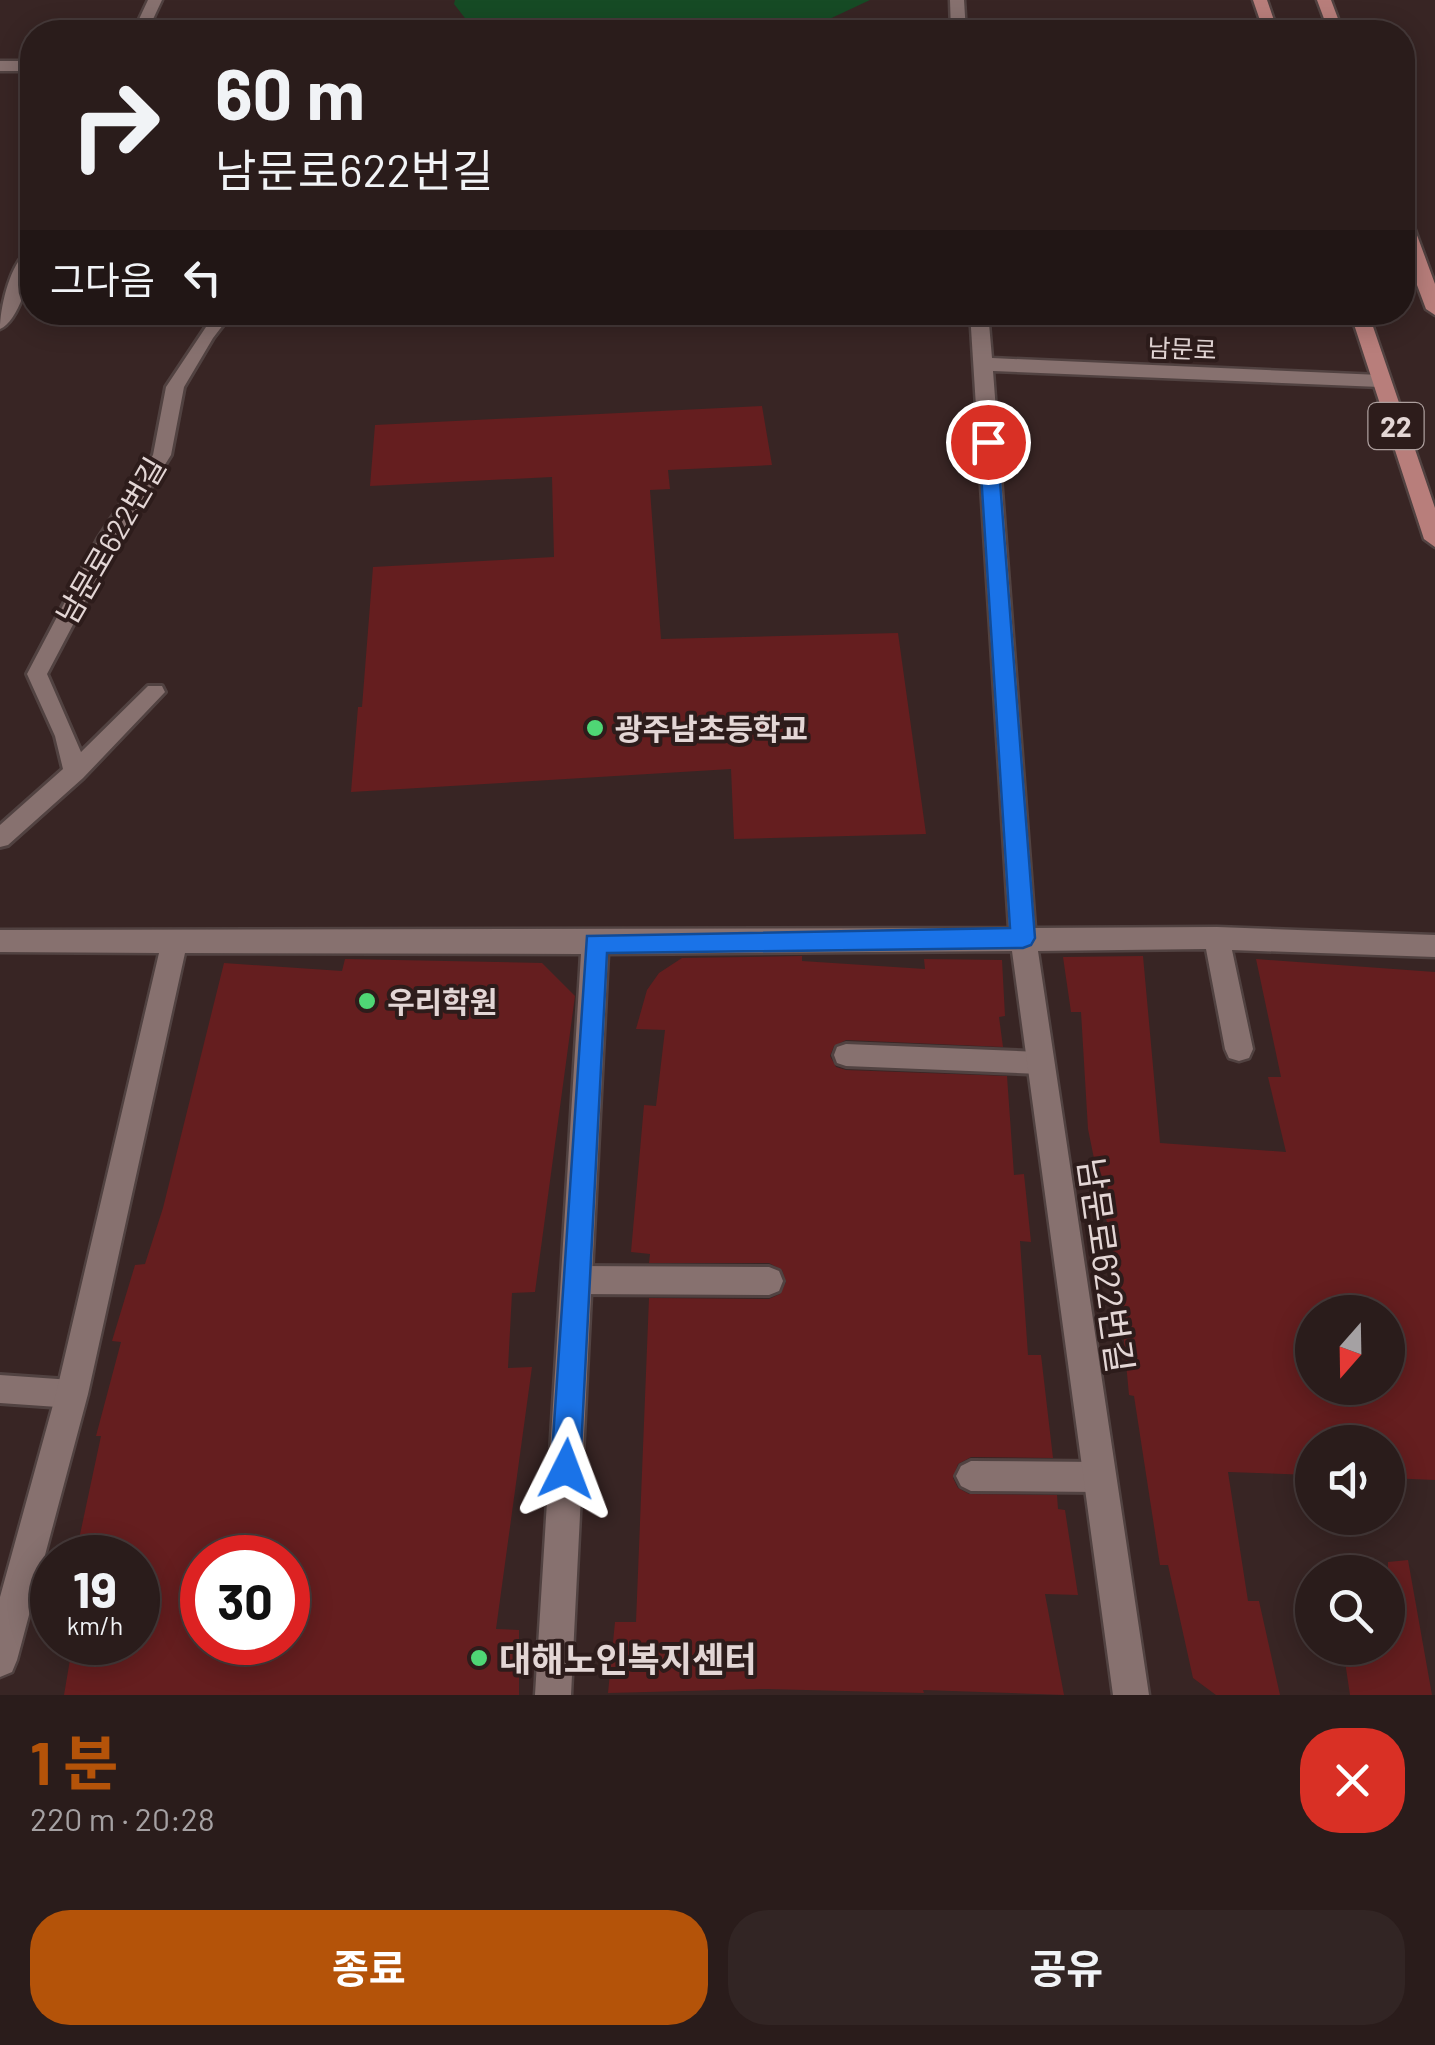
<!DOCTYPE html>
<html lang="ko">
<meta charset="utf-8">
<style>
:root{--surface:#2a1c1b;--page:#322524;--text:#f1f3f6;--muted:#a5a1a3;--line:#463a3a;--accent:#b45309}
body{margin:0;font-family:Barlow,"Noto Sans KR",sans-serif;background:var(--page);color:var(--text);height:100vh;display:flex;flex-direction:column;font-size:38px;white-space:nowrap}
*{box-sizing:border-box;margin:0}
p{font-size:32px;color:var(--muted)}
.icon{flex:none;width:55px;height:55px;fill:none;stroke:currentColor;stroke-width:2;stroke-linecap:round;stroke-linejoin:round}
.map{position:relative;height:1695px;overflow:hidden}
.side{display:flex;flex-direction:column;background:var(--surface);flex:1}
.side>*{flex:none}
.guide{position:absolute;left:20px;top:20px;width:1395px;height:305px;border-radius:40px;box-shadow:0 5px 25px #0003,0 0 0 2px var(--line);background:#2a1c1b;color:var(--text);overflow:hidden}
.needle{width:65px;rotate:200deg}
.fabs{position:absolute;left:1295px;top:1295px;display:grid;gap:20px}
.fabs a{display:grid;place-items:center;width:110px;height:110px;border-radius:50%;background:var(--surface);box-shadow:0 5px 25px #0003,0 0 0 2px var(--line);font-size:50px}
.speed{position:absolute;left:30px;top:1535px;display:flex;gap:20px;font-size:50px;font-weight:700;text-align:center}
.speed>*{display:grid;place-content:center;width:130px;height:130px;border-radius:50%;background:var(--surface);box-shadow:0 5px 25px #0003,0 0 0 2px var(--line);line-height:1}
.speed small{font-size:25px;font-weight:400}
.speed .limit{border:15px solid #d22;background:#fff;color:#111}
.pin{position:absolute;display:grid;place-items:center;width:85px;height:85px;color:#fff;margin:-42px;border:5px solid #fff;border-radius:50%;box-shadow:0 2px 10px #0007}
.me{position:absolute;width:110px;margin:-55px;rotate:3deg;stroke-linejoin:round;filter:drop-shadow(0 0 8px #0008)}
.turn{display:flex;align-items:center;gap:35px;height:210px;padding:0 30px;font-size:45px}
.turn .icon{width:130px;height:130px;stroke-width:2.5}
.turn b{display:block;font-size:70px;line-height:85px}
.then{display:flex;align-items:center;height:95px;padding:0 30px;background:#0003;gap:20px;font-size:38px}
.round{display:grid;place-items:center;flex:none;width:105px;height:105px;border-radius:40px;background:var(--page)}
.summary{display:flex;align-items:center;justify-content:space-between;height:170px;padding:0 30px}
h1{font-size:60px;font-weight:700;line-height:75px;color:var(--accent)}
.primary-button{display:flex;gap:20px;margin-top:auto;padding:20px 30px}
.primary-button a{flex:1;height:115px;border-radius:40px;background:var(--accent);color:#fff;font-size:40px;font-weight:700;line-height:115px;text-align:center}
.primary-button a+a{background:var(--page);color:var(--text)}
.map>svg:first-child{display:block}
</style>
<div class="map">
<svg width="1435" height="1695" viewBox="0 0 1435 1695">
<rect width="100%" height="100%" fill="#382524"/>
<!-- green -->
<path fill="#164b25" d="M455,0H870L823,22L782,32H507L468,22L454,4Z"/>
<!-- building -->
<path fill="#651e1f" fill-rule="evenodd" d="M762,406L772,465L668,470L670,489L650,490L661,639L898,633L926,834L734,839L731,769L351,792L358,707H362L373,567L554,557L552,477L370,486L375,425Z
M802,956V961L925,969L924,959L1002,960L1005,1016L999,1017L1003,1047L846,1040L834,1046L830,1056L836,1067L846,1070L1007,1076L1014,1175L1024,1174L1031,1242L1020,1241L1028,1355H1041L1053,1458L971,1457L958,1464L953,1478L958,1488L969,1494L1057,1495L1058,1509L1065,1510L1078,1595L1045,1594L1064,1695L923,1690L924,1693L766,1689L608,1693L615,1622H636L649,1298L769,1299L780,1294L786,1282L782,1270L769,1263H649L650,1254L631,1252L644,1105L656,1106L665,1030L636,1029L647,990L659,973L682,958Z
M1143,956L1160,1143L1286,1152L1268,1077H1281L1256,959L1435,972V1480L1388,1478V1442H1312V1475L1228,1472L1248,1601H1259L1280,1695H1216L1193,1678L1168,1565H1160L1134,1396L1129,1395L1118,1277L1088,1129L1081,1012H1071L1063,957ZM1312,1312H1388V1388H1312Z
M345,959L542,963L575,996L535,1292L512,1293L508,1368L532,1367L496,1629L519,1630V1695H64L73,1642H138V1558H75L101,1436H96L121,1342L112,1341L135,1265L145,1264L163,1208L224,963L342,971ZM202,1558H288V1642H202Z
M1408,1560L1432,1695H1350L1343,1648H1388V1562Z"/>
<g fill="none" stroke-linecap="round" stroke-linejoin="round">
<defs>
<path id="service" d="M216,312H233L213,338L184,387L171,455L117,541L47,674L81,752L148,686H162L165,692L83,778L8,845L0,847V825L63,769L55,736L27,674L98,539L153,455L166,387Z
M846,1044L1040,1052L1049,1055L1052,1063L1049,1071L1040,1074L846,1066L837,1063L834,1055L837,1047Z
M576,1266L769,1267L779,1271L783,1281L779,1291L769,1295L576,1294L566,1290L562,1280L566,1270Z
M0,1375L72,1380L82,1384L86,1394L82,1404L72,1408L0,1403Z
M971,1461L1100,1462L1110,1467L1115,1477L1110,1487L1100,1492L971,1491L961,1486L956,1476L961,1466Z"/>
<path id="minor" d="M148,0H162L147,32H133Z
M950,0H964L966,32H951Z
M0,61H32V71H0Z
M32,249C33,269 20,321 0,329C0,307 11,257 32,249Z
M970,312H988L992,358L1380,375L1390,381L1380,387L993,371L1035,928L1217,927L1435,935V957L1232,950L1253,1049L1249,1058L1239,1061L1229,1058L1225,1049L1206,949L1038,951L1149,1695H1113L1012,951L608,954L571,1695H535L581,954L185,953L88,1394L17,1660L12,1672L0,1677V1597L56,1394L159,953L0,952V930L1009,928Z"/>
<path id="primary" d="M1253,0H1267L1278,32H1264Z
M1317,0H1331L1343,32H1329Z
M1402,214L1411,219L1435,284V315L1426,309L1402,245Z
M1350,312H1368L1435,508V547L1424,539Z"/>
</defs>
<!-- service casing -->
<use href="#service" stroke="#514241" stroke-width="6"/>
<!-- minor casing -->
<use href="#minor" stroke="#514241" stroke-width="5"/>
<!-- primary casing -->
<use href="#primary" stroke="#514241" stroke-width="5"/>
<!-- service -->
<use href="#service" fill="#87716f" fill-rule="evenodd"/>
<!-- minor -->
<use href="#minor" fill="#87716f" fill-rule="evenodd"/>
<!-- primary -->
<use href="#primary" fill="#b87e7b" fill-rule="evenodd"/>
</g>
<!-- route -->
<path fill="#1a73e8" stroke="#114b97" stroke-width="2.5" d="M988,435L997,442L1035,938L1031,945L1023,948L607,953L580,1469L576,1479L566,1484L555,1479L551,1469L587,936L1010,928L979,442Z"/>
<!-- markers -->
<g fill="#4fd675" stroke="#2d1c1b" stroke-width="4">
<circle cx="595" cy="728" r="10"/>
<circle cx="367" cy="1001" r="10"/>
<circle cx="479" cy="1658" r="10"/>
</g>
<g text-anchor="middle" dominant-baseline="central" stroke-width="8" stroke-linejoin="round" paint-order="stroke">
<!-- far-street labels -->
<g font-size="25" fill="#e3d6d5" stroke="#2d1c1b">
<text transform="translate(1182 348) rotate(2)">남문로</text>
</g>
<!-- shield labels -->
<rect fill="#2d1c1b" stroke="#ac9e9d" stroke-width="2.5" x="1368.5" y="403" width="55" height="46" rx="8"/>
<g font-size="28" font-weight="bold" fill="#e3d6d5">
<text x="1396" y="426">22</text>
</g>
<!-- street labels -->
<g font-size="30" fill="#e3d6d5" stroke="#2d1c1b">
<text transform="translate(110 540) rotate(-60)">남문로622번길</text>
</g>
<!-- poi labels -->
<g font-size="30" font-weight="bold" fill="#e3d6d5" stroke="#2d1c1b" text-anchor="start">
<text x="615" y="728">광주남초등학교</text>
<text x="387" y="1001">우리학원</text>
</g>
<!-- near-street labels -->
<g font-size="35" fill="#e3d6d5" stroke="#2d1c1b">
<text transform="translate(1107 1265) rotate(82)">남문로622번길</text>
</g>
<!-- near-poi labels -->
<g font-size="35" font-weight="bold" fill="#e3d6d5" stroke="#2d1c1b" text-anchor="start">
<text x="499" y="1658">대해노인복지센터</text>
</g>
</g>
</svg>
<div class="fabs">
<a><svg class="needle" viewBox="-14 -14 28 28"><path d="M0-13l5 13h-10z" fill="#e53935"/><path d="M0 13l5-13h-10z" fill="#a5a1a3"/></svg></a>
<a><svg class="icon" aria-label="sound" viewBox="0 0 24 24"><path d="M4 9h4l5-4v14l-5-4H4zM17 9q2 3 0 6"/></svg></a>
<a><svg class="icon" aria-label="search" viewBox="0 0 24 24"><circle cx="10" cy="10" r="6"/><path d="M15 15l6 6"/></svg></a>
</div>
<div class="speed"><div>19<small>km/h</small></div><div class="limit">30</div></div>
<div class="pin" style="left:988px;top:442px;background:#d93025"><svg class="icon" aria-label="arrive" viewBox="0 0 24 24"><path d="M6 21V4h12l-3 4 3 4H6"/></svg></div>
<svg class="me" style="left:566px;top:1469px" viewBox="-20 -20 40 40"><path d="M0-17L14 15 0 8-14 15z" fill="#1a73e8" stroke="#fff" stroke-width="4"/></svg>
<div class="guide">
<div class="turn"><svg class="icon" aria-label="right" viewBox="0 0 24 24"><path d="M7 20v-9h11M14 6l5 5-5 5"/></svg><div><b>60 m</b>남문로622번길</div></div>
<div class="then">그다음<svg class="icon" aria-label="left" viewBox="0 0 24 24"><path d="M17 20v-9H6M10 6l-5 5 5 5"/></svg></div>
</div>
</div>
<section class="side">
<div class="summary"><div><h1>1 분</h1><p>220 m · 20:28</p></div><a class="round" style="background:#d93025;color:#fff"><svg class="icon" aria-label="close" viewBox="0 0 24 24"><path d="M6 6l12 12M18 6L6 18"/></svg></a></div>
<div class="primary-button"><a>종료</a><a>공유</a></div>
</section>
